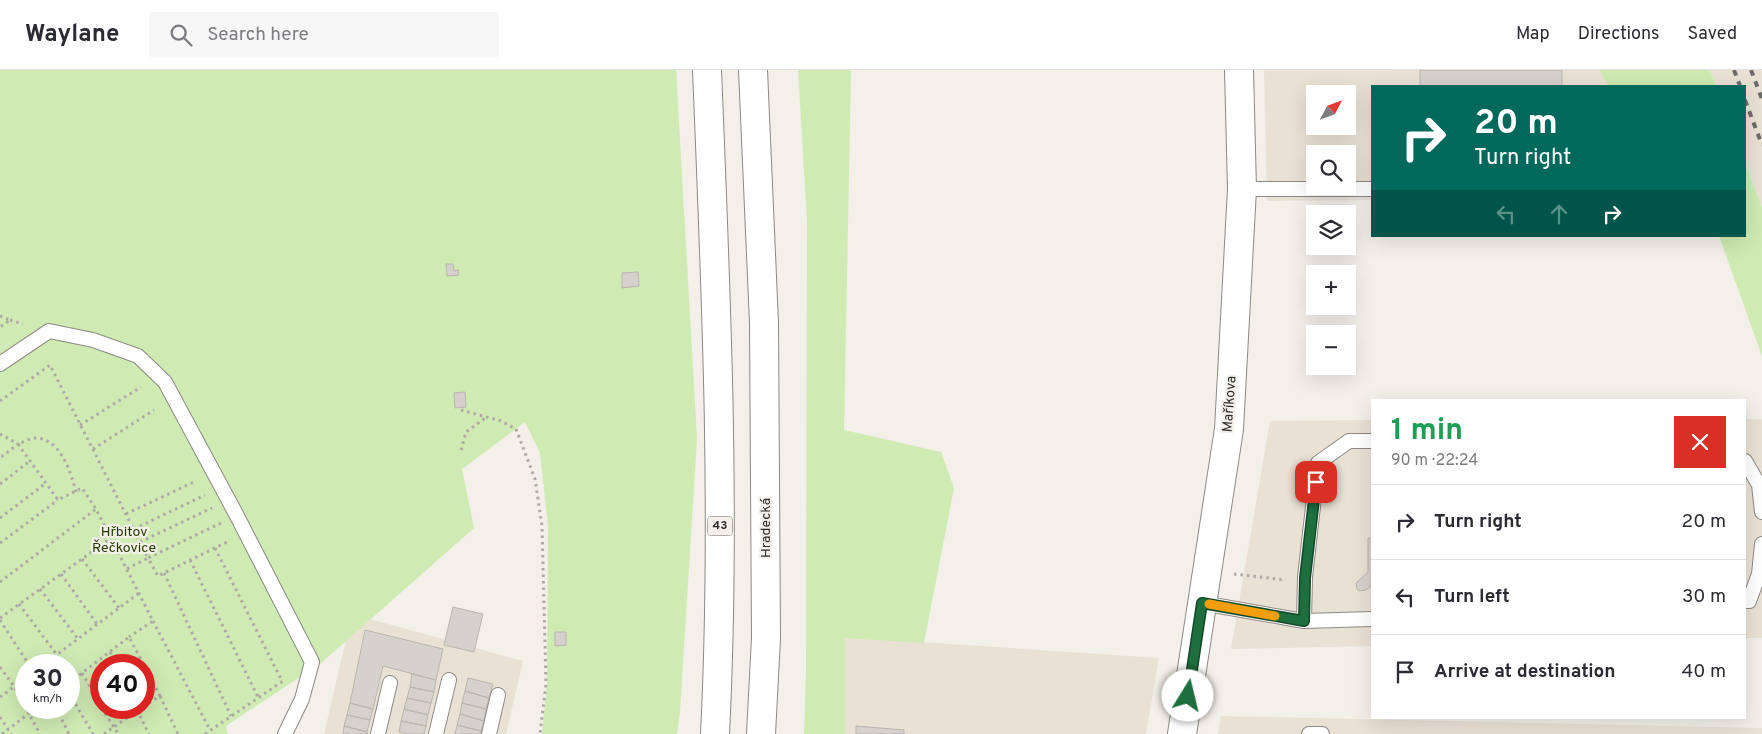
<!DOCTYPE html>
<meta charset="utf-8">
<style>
:root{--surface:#fff;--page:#f7f7f7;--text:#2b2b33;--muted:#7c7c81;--line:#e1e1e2}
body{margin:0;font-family:Overpass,sans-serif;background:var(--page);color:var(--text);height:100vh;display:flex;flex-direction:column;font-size:19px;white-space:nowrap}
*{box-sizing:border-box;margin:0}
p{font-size:16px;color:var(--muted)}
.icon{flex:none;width:28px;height:28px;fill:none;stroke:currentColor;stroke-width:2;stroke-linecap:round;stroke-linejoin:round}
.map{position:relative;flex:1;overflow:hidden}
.sheet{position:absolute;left:1371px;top:329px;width:375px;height:320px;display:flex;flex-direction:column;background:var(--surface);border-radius:0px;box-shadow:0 5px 20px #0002}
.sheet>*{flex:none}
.guide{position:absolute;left:1371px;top:15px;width:375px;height:152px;border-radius:0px;box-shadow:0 5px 20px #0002;background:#00695c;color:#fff;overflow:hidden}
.needle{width:32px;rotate:49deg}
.buttons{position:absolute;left:1306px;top:15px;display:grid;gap:10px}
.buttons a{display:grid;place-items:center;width:50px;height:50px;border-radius:0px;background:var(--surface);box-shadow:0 5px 20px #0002;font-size:25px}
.speed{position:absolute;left:15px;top:584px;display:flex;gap:10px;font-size:25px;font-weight:700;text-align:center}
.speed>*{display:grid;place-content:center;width:65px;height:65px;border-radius:50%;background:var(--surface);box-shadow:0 5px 20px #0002;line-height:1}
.speed small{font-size:12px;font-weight:400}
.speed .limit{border:8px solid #d22;background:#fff;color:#111}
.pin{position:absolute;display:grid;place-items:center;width:42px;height:42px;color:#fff;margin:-21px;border-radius:10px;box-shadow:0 2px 8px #0006}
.me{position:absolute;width:55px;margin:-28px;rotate:9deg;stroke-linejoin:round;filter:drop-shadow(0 0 4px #0008)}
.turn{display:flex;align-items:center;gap:18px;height:105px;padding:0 20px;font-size:22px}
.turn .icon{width:65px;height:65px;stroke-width:2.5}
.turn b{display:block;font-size:35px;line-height:42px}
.lanes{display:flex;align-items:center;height:48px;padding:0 20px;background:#0003;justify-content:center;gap:25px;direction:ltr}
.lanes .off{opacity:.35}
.round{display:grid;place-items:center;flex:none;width:52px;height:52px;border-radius:0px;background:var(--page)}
.overview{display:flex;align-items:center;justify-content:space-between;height:85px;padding:0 20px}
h1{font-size:30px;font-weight:700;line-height:38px;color:#1e9e55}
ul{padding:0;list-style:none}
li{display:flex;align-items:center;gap:15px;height:75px;padding:0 20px;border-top:1px solid var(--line)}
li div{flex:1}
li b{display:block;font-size:19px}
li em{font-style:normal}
header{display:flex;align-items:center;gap:30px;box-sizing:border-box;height:70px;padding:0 25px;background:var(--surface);border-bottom:1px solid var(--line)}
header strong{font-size:24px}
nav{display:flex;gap:28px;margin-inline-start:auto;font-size:18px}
.search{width:350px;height:45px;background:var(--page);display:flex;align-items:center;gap:12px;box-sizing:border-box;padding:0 18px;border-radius:0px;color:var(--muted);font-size:19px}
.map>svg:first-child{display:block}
</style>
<header>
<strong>Waylane</strong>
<div class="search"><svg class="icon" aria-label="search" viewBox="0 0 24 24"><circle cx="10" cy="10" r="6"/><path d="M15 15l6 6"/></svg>Search here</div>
<nav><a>Map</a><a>Directions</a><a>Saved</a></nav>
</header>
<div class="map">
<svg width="1762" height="664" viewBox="0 0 1762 664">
<rect width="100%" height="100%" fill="#f3efe9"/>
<!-- built -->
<path fill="#eae1d5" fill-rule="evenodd" d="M1264,0H1599L1608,16H1372V130L1267,131ZM1315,24H1348V56H1315ZM1315,84H1348V116H1315Z
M1710,0H1762V137L1745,93V16H1716Z
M1745,349H1762V568H1745Z
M1372,350V576L1231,579L1270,351Z
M370,549L523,591L506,664H324L346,570Z
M845,567L1159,588L1146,664H845Z
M1221,646L1762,658V664H1218Z"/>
<!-- green -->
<path fill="#cfeab3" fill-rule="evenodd" d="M0,0H676L697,369L680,641L677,664H542L547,614L548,456L540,383L525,352L462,399L474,458L321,593L226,656L228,664H0ZM26,595H69V638H26ZM101,595H144V638H101Z
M798,0H851L844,360L941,382L954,418L924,573L845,568V664H804L806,603L807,150Z
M1599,0H1710L1716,16H1608Z
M1745,93L1762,137V286L1719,166H1745Z"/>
<!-- building -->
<path fill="#d6d1cc" stroke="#b9b5af" d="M1420,0H1562V16H1420Z
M446,194H453L454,201L458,200L459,205L447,206Z
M638,202L639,216L622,218V203Z
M465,322L466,337L455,338L454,323Z
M1372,457V515L1366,520L1359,521L1357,519L1356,513L1368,502V468H1372Z
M453,537L483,544L474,582L444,575Z
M365,560L443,579L436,610L383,596L373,639L350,633Z
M555,562H566V575L555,576Z
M412,604L436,610L434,622L410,617Z
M468,608L493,614L489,628L465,621Z
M410,617L434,622L431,633L407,628Z
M465,621L489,628L486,639L462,633Z
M407,628L431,633L428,645L404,639Z
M350,633L373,639L370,650L347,645Z
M462,633L486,639L484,651L460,644Z
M404,639L428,645L426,656L401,651Z
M460,644L484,651L481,661L457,655Z
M347,645L370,650L367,662L344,656Z
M401,651L426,656L424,664H409L399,662Z
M457,655L481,661V664H455Z
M344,656L367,662V664H343Z
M856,656L904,660V664H856Z"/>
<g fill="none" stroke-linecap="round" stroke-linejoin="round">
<defs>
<path id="lane" d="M1242,119H1372
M0,294L49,261L93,270L138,286L165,312L236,444L312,592L302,629L285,664
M1745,391L1759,415L1762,442
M1745,531H1749L1759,504L1762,474
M1202,533L1304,551L1372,549
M1304,551L1305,507L1318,393L1349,371H1372
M378,664L390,613
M436,664L449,610
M489,664L498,625
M1309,664H1322"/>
<path id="secondary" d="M1182,664L1229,359L1242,119L1239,0"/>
<path id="highway" d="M707,0C716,221 726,443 715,664
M753,0L764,253L766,568L761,664"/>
</defs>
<!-- lane casing -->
<use href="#lane" stroke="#8d8984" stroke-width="16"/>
<!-- secondary casing -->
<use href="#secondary" stroke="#8d8984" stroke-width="30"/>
<!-- highway casing -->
<use href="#highway" stroke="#8d8984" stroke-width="30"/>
<!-- path -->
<path stroke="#adaaa5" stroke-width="3" stroke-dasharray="2.5 4" stroke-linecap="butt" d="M0,246L10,250L0,257
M10,250L23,254
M0,331L50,295L148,488L126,499
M461,340L501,351L516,359L535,409L542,456L546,614L540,664
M80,355L141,317
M0,364L18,374L0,388
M93,379L154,340
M461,380L466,362L485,348
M0,414L30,391
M76,422C71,402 60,367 34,368C29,369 23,372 18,374L58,430L82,418L96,439
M126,444L196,411
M0,448L46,413
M221,453L148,488L158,506L227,472
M134,459L205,425
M140,472L212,438
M0,473L58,430
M215,478L282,611
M82,489L119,538
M190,490L258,627
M164,503L231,646
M61,504L97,554
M1234,504L1286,510
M0,512L96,439L153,551L129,567
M40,519L78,569
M19,534L57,585
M0,548L111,468
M0,550L29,595
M153,551L210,660
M110,582L117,595
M43,595L139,523
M144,595L160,626L144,636
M0,597L15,618L40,664
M82,603L101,636
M69,613L129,567L144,595
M69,623L93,664
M160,626L178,664
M0,627L26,608
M56,638L69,664
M102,638L118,664
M137,640L149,664
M0,647L11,664
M2,664L36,638
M104,664L141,638
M205,664L283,611"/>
<!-- lane -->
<use href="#lane" stroke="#fff" stroke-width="14"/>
<!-- secondary -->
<use href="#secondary" stroke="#fff" stroke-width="28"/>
<!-- highway -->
<use href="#highway" stroke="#fff" stroke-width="28"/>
<!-- rail -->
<path stroke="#6c6b67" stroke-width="4" stroke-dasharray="6 6" stroke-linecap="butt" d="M1734,0L1740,16
M1751,0L1762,29
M1745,30L1762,75"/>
</g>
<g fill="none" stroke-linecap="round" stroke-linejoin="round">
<defs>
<path id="route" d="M1188,626L1202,533L1304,551L1305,508L1316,412"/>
</defs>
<!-- route casing -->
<use href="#route" stroke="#144828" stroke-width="12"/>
<!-- route -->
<use href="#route" stroke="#1f6e3e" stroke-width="9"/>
<!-- slow -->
<path stroke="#f59e0b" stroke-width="9" d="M1209,534L1275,546"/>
</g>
<g text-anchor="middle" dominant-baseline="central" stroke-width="4.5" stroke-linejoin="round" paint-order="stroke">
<!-- shield labels -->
<rect fill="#f3efe9" stroke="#686663" stroke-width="1" x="707.5" y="446.5" width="25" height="19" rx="4"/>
<g font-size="12" font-weight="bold" fill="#2d2c2a">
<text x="720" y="456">43</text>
</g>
<!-- street labels -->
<g font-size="14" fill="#2d2c2a" stroke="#f3efe9">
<text transform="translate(1230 334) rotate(-86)">Maříkova</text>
<text transform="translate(766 458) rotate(-90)">Hradecká</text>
</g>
<!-- park labels -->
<g font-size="14" fill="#233900" stroke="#f3efe9">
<text x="124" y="462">Hřbitov<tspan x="124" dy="16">Řečkovice</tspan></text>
</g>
</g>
</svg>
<div class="buttons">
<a><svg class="needle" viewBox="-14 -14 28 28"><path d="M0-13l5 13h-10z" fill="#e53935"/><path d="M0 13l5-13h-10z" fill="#7c7c81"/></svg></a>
<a><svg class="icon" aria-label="search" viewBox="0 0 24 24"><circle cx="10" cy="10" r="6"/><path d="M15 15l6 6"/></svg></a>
<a><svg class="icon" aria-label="layers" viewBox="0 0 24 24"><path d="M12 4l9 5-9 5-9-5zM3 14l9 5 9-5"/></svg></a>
<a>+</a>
<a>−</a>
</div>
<div class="speed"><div>30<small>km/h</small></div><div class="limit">40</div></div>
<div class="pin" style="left:1316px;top:412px;background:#d93025"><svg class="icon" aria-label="arrive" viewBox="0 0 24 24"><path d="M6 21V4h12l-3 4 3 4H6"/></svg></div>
<svg class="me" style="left:1188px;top:626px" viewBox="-20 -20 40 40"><circle r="19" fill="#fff"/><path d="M0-13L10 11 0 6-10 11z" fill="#1f6e3e"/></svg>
<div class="guide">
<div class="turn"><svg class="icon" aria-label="right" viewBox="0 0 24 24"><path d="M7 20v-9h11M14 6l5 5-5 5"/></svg><div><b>20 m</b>Turn right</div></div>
<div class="lanes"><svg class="icon off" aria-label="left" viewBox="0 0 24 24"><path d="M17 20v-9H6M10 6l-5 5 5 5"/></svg><svg class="icon off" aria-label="ahead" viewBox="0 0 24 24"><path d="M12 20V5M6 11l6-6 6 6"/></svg><svg class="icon" aria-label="right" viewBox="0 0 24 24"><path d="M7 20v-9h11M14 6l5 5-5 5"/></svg></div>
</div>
<section class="sheet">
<div class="overview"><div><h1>1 min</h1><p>90 m · 22:24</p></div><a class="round" style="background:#d93025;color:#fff"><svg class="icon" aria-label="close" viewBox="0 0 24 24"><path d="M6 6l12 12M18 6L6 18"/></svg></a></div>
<ul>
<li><svg class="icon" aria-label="right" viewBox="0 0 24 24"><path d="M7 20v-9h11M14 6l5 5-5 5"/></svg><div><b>Turn right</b></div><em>20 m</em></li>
<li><svg class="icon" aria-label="left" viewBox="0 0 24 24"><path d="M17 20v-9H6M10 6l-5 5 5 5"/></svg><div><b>Turn left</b></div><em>30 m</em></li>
<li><svg class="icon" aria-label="arrive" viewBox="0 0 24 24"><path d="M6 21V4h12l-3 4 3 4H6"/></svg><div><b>Arrive at destination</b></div><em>40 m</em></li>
</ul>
</section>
</div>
